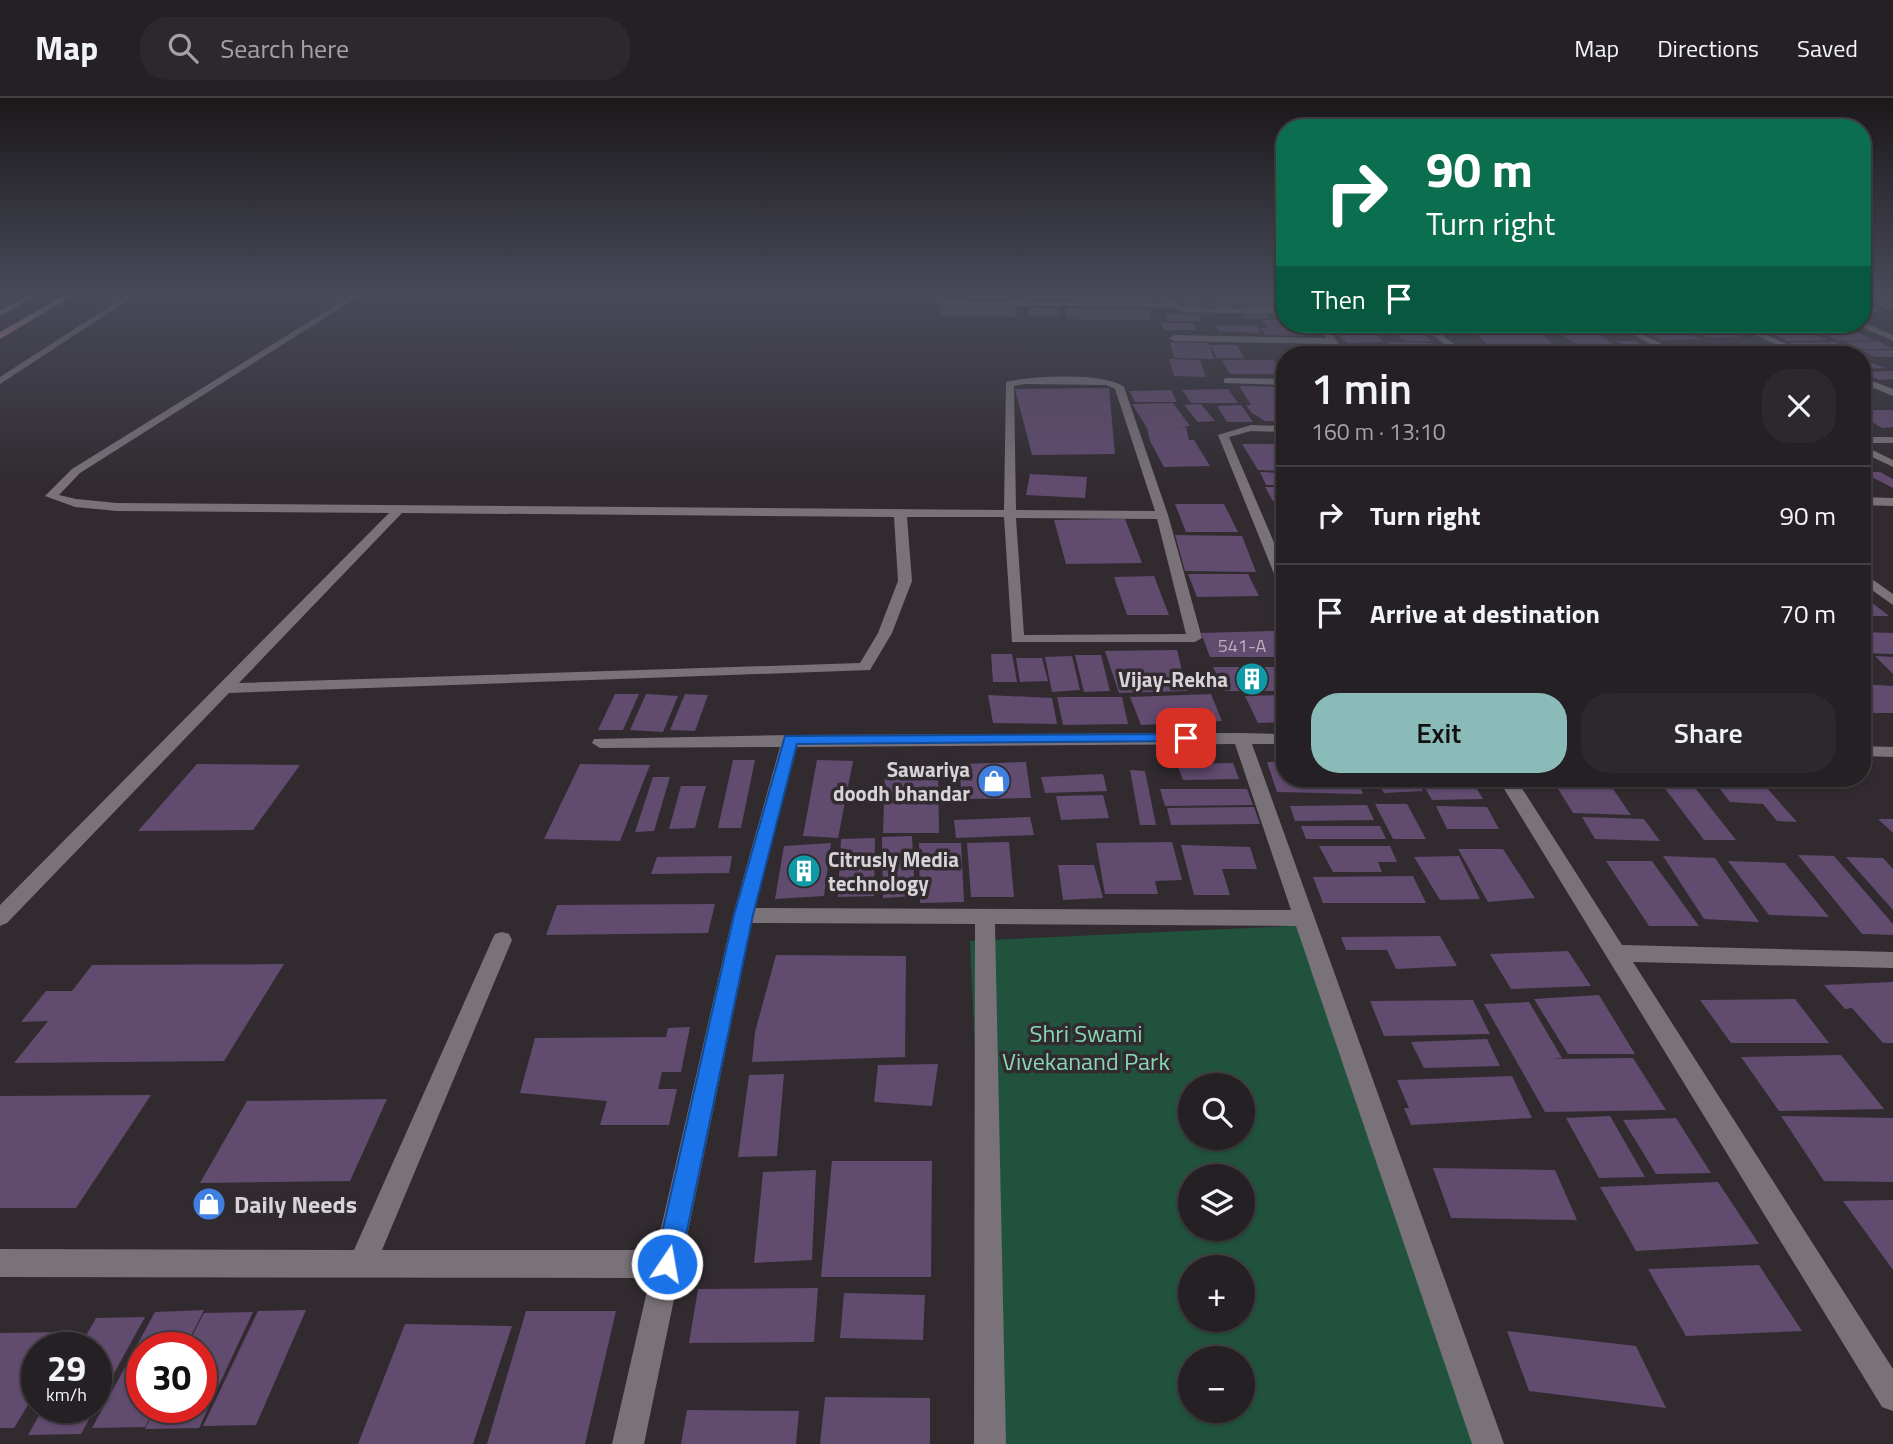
<!DOCTYPE html>
<meta charset="utf-8">
<style>
:root{--surface:#252024;--page:#2d282c;--text:#f1f3f6;--muted:#a3a3a6;--line:#423e41;--accent:#8bbbb9}
body{margin:0;font-family:"Titillium Web",sans-serif;background:var(--page);color:var(--text);height:100vh;display:flex;flex-direction:column;font-size:26px;white-space:nowrap}
*{box-sizing:border-box;margin:0}
p{font-size:23px;color:var(--muted)}
.icon{flex:none;width:38px;height:38px;fill:none;stroke:currentColor;stroke-width:2;stroke-linecap:round;stroke-linejoin:round}
.map{position:relative;flex:1;overflow:hidden}
.side{position:absolute;left:1276px;top:248px;width:595px;height:441px;display:flex;flex-direction:column;background:var(--surface);border-radius:28px;box-shadow:0 2px 5px #0004,0 0 0 2px var(--line)}
.side>*{flex:none}
.top-card{position:absolute;left:1276px;top:21px;width:595px;height:214px;border-radius:28px;box-shadow:0 2px 5px #0004,0 0 0 2px var(--line);background:#0b6e4f;color:#fff;overflow:hidden}
.tools{position:absolute;left:1178px;top:975px;display:grid;gap:14px}
.tools a{display:grid;place-items:center;width:77px;height:77px;border-radius:50%;background:var(--surface);box-shadow:0 2px 5px #0004,0 0 0 2px var(--line);font-size:35px}
.speed{position:absolute;left:21px;top:1234px;display:flex;gap:14px;font-size:35px;font-weight:700;text-align:center}
.speed>*{display:grid;place-content:center;width:91px;height:91px;border-radius:50%;background:var(--surface);box-shadow:0 2px 5px #0004,0 0 0 2px var(--line);line-height:1}
.speed small{font-size:18px;font-weight:400}
.speed .limit{border:10px solid #d22;background:#fff;color:#111}
.pin{position:absolute;display:grid;place-items:center;width:60px;height:60px;color:#fff;margin:-30px;border-radius:14px;box-shadow:0 4px 10px #0006}
.me{position:absolute;width:77px;margin:-38px;rotate:12deg;stroke-linejoin:round;filter:drop-shadow(0 0 5px #0008)}
.turn{display:flex;align-items:center;gap:24px;height:147px;padding:0 35px;font-size:32px}
.turn .icon{width:91px;height:91px;stroke-width:2.5}
.turn b{display:block;font-size:49px;line-height:60px}
.then{display:flex;align-items:center;height:66px;padding:0 35px;background:#0003;gap:14px;font-size:26px}
.round{display:grid;place-items:center;flex:none;width:74px;height:74px;border-radius:28px;background:var(--page)}
.head{display:flex;align-items:center;justify-content:space-between;height:119px;padding:0 35px}
h1{font-size:42px;font-weight:600;line-height:52px}
.button{display:flex;gap:14px;margin-top:auto;padding:14px 35px}
.button a{flex:1;height:80px;border-radius:28px;background:var(--accent);color:#111;font-size:28px;font-weight:600;line-height:80px;text-align:center}
.button a+a{background:var(--page);color:var(--text)}
ul{padding:0;list-style:none}
li{display:flex;align-items:center;gap:21px;height:98px;padding:0 35px;border-top:2px solid var(--line)}
li div{flex:1}
li b{display:block;font-size:26px}
li em{font-style:normal}
header{display:flex;align-items:center;gap:42px;box-sizing:border-box;height:98px;padding:0 35px;background:var(--surface);border-bottom:2px solid var(--line)}
header strong{font-size:33px}
nav{display:flex;gap:38px;margin-inline-start:auto;font-size:24px}
.search{width:490px;height:63px;background:var(--page);display:flex;align-items:center;gap:18px;box-sizing:border-box;padding:0 24px;border-radius:28px;color:var(--muted);font-size:26px}
.map>svg:first-child{display:block}
</style>
<header>
<strong>Map</strong>
<div class="search"><svg class="icon" aria-label="search" viewBox="0 0 24 24"><circle cx="10" cy="10" r="6"/><path d="M15 15l6 6"/></svg>Search here</div>
<nav><a>Map</a><a>Directions</a><a>Saved</a></nav>
</header>
<div class="map">
<svg width="1893" height="1346" viewBox="0 0 1893 1346">
<rect width="100%" height="100%" fill="#312b30"/>
<!-- green -->
<path fill="#21523e" fill-rule="evenodd" d="M1313,827L1478,1346H993L970,843ZM1190,987H1242V1040H1190ZM1190,1078H1242V1130H1190ZM1190,1169H1242V1222H1190ZM1190,1260H1242V1312H1190Z"/>
<!-- building -->
<path fill="#614b6f" d="M968,197H1006V201L969,200Z
M1037,197H1068L1069,201H1037Z
M1115,197H1147L1150,202H1117Z
M1886,198L1893,201V213L1864,203Z
M1227,199L1284,200V206H1273L1277,212H1244L1241,207L1255,206H1230Z
M1182,201H1199L1204,210H1187Z
M1210,203H1227L1233,212H1216Z
M1862,206H1865L1886,214L1862,215Z
M940,208L1016,209L1017,219L940,218Z
M1029,209L1059,210L1057,219L1027,218Z
M1066,210L1149,211L1152,222L1067,221Z
M1165,216L1199,217L1201,223H1167Z
M1241,216H1266L1269,220L1245,221Z
M1262,222H1284V226L1299,230L1305,238L1266,237L1260,230H1268Z
M1161,225H1194L1197,232H1164Z
M1330,226H1347L1354,231H1373L1383,244L1348,245L1336,236H1341Z
M1377,226H1412L1431,243H1405L1395,235L1383,236L1374,228H1379Z
M1471,226H1538L1545,230L1471,228Z
M1626,226H1673L1684,232H1637Z
M1806,226H1843L1851,230H1814Z
M1217,227L1258,228L1260,235L1218,233Z
M1797,228L1828,242L1788,243L1758,229Z
M1847,230L1874,242L1839,243L1813,231Z
M1725,231L1742,239L1708,240L1692,233Z
M1590,232L1619,249L1583,250L1555,233Z
M1475,233L1542,236L1556,249L1486,246Z
M1684,233L1700,241L1662,242L1646,234Z
M1617,243H1635L1649,252H1631Z
M1879,243L1893,251H1861L1844,244Z
M1170,244L1209,245L1214,261L1174,260Z
M1388,244L1431,245L1441,253H1435L1440,257H1403Z
M1835,244L1852,252L1805,253L1789,245Z
M1210,247H1237L1244,260H1217Z
M1295,249H1316L1323,257H1303Z
M1723,249L1771,250L1787,257H1739Z
M1350,252H1396L1401,257H1353Z
M1861,252H1893V259H1875Z
M1169,261L1200,262L1206,279L1174,278Z
M1222,262H1273L1283,276H1230Z
M1862,262H1865L1885,270L1862,271Z
M1893,273V281L1879,282L1862,274Z
M1239,288L1284,289V310L1281,306L1284,323H1265L1252,315L1246,307H1251Z
M1109,290L1115,356L1032,357L1015,291Z
M1228,291L1238,305H1191L1182,292Z
M1171,292L1177,304H1135L1129,293Z
M1173,305L1190,328L1175,330L1186,329L1189,342H1194L1210,368L1164,369L1150,343L1147,330L1132,306Z
M1201,306L1215,323L1198,324L1184,307Z
M1241,307L1253,324H1227L1217,308Z
M1862,312H1893V329L1882,330L1862,318Z
M1242,346H1284V373L1258,372Z
M1260,374L1284,375V387H1266Z
M1862,374H1880L1893,381V390Z
M1030,376L1087,379L1085,400L1026,397Z
M1265,389H1284V402L1273,403Z
M1175,406H1224L1238,434H1186Z
M1125,421L1142,465L1066,466L1054,422Z
M1175,437L1242,438L1256,474L1185,473Z
M1188,476H1248L1259,498L1197,499Z
M1154,478L1169,517H1127L1114,479Z
M1862,497L1889,518H1862Z
M1274,533L1284,559H1210L1201,535Z
M1862,534L1893,535V556L1862,555Z
M1177,552L1187,593L1119,595L1105,553Z
M991,556H1012L1017,584H993Z
M1075,557H1101L1110,593L1084,594Z
M1072,558L1080,592L1052,594L1045,559Z
M1875,558L1893,559V576Z
M1016,560H1042L1048,583L1020,584Z
M1213,569H1284V593H1225Z
M1862,586L1893,588V615H1862Z
M615,596H639L623,632H598Z
M646,596L678,598L663,634L630,632Z
M685,596L708,597L695,633L670,632Z
M1211,596L1222,623L1141,627L1130,599Z
M988,597L1052,600L1057,626L993,625Z
M1284,597V624L1258,625L1245,598Z
M1057,599H1122L1128,626L1063,627Z
M733,662H755L741,730H718Z
M817,662L853,663L838,740L803,738Z
M1026,664L1031,700L962,701L959,666Z
M1267,664H1284V681H1357L1363,696L1277,694Z
M1233,665L1239,681L1183,682L1177,666Z
M197,666L300,667L253,732L138,733Z
M580,666L650,667L620,743L544,741Z
M938,672L939,735H883L885,676Z
M1130,672L1145,673L1156,727H1140Z
M1103,676L1107,693L1045,695L1041,679Z
M653,679H670L654,733L635,734Z
M1376,681H1415L1423,693L1384,695Z
M1420,681H1471L1483,701L1432,702Z
M1552,681H1606L1631,717L1573,715Z
M1658,681H1688L1736,742H1704Z
M1712,681H1759L1797,724L1777,723L1763,706L1730,704Z
M681,688H706L695,730L669,731Z
M1160,691H1247L1253,707L1165,708Z
M1103,697L1109,720L1061,722L1056,698Z
M1375,706H1407L1426,741H1393Z
M1367,707L1374,722L1295,723L1290,708Z
M1436,708L1487,709L1499,731H1447Z
M1254,709L1260,726L1171,727L1167,710Z
M1030,719L1034,737L956,740L954,722Z
M1582,719L1644,721L1660,743L1595,741Z
M1878,721H1893V735Z
M1301,728H1380L1386,741H1306Z
M912,738L915,798L883,800L882,739Z
M875,740L874,798L838,799L841,741Z
M1009,744L1014,799H971L967,745Z
M1172,744L1182,782L1155,783L1158,796H1105L1096,745Z
M831,745L824,798L775,801L784,748Z
M919,745H961L964,804L920,805Z
M1181,747L1250,749L1257,771H1222L1230,797H1194Z
M1319,748H1390L1397,764H1378L1382,774H1333Z
M1458,751H1503L1535,800L1488,804Z
M1798,757L1834,758L1893,826V837L1862,836Z
M732,758L729,775L651,776L657,759Z
M1459,758L1480,801L1440,802L1414,759Z
M1663,758L1715,760L1759,824L1704,821Z
M1846,759L1883,760L1893,771V812Z
M1606,763H1652L1699,828H1649Z
M1728,763L1785,765L1829,819L1769,817Z
M1058,767H1094L1103,800L1063,802Z
M1413,778L1426,805H1323L1313,779Z
M715,806L708,835L546,837L557,807Z
M1440,838L1457,868L1396,871L1387,852H1346L1341,839Z
M1568,853L1591,888L1511,891L1490,856Z
M776,857L906,858L905,959L752,964L755,934Z
M284,866L224,963L14,965L48,923L21,924L46,893H72L92,867Z
M1893,884V945H1883L1852,910L1845,911L1824,887Z
M1599,897L1635,956H1568L1534,901Z
M1795,901L1829,945H1731L1700,902Z
M1473,902L1490,936L1384,938L1370,903Z
M1529,904L1562,960L1552,961L1633,960L1666,1012L1545,1014L1484,906Z
M690,929L681,974H662L658,991H677L669,1027H600L607,1003L520,995L535,940L666,939L668,930Z
M1487,941L1500,968L1424,970L1411,944Z
M1841,957L1884,1011L1779,1013L1741,959Z
M938,966L932,1008L874,1004L878,967Z
M784,976L777,1058L738,1059L749,977Z
M1512,978L1532,1020L1411,1027L1404,1010H1409L1397,982Z
M151,997L76,1110H0V998Z
M387,1001L350,1083L200,1085L247,1003Z
M1610,1018L1645,1079L1599,1080L1566,1020Z
M1781,1018L1893,1020V1084L1824,1083Z
M1676,1020L1711,1075L1656,1076L1623,1022Z
M832,1063H932L931,1179H821Z
M1433,1070L1555,1072L1577,1122L1451,1120Z
M816,1072L812,1162L754,1165L763,1074Z
M1718,1084L1759,1146L1636,1153L1600,1089Z
M1893,1102V1172L1843,1103Z
M1759,1167L1802,1233L1686,1238L1648,1171Z
M818,1190L814,1244L689,1245L698,1191Z
M844,1195L925,1197L923,1242L840,1240Z
M204,1212L185,1250H142V1309H155L145,1329L92,1330L155,1214Z
M306,1212L256,1327L203,1328L258,1213Z
M526,1213H616L585,1346H487Z
M253,1214L199,1330L145,1331L156,1309H201V1250H186L204,1215Z
M145,1219L96,1308V1250H79L96,1220Z
M405,1226L512,1228L473,1346H358Z
M1507,1233L1636,1248L1666,1310L1529,1293Z
M71,1234L62,1250H37V1292L14,1330H0V1235Z
M825,1299L930,1300V1346H820Z
M44,1309H96L81,1336L28,1337Z
M687,1312L799,1313L796,1346H681Z"/>
<g fill="none" stroke-linecap="round" stroke-linejoin="round">
<!-- minor -->
<path fill="#797278" fill-rule="evenodd" d="M127,197H136L0,286V279Z
M352,197H361L80,375L59,397L76,401L117,405L1004,412L1006,284C1030,278 1104,274 1124,289L1168,417L1202,540L1195,544H1012L1004,419H907L912,483L892,535L870,572L229,595L7,825L0,828V807L389,415L117,413L75,409L45,398L72,371ZM1025,286L1106,287L1115,291L1155,413L1016,412L1014,288ZM402,415L894,419L898,483L878,535L860,565L239,585ZM1016,420L1157,421L1186,536L1024,537Z
M1168,197L1185,210L1284,212V216L1183,214L1172,209L941,207L937,205L941,203L1168,205L1164,199Z
M1222,197H1284V201L1226,199Z
M1885,197H1893V200L1886,199Z
M1862,224L1893,237V243L1855,226Z
M1317,226H1325L1346,257H1338L1330,246L1174,243L1170,240L1174,237L1326,240Z
M1419,226H1428L1468,257H1458Z
M1612,226H1622L1684,257H1672Z
M1731,226H1742L1811,257H1799Z
M1862,279L1893,291V298L1862,285Z
M1227,280L1284,281V287L1224,285V281Z
M1251,327L1284,328V334L1251,333L1229,339L1284,468V487L1277,483L1218,337Z
M1862,339H1893V345H1862Z
M1862,347L1893,362V369L1862,354Z
M1862,399L1893,400V408L1862,407Z
M1862,474L1893,496V507L1862,485Z
M1241,635L1284,636V646H1252L1504,1346H1472L1296,828L995,826L1006,1346H974L975,826L752,825L644,1346H612L650,1180L0,1179V1151L354,1152L492,842L495,836L502,834L509,836L512,842L382,1152H656L733,817L780,649L600,650L592,645L594,641L790,637ZM1235,646L1291,812L755,810L797,649Z
M1862,648L1893,649V659L1862,658Z
M1498,681H1516L1622,847L1893,854V870L1633,864L1893,1271V1313L1882,1309Z"/>
<!-- major -->
<path fill="#c28e8c" fill-rule="evenodd" d="M28,197H37L0,218V213Z
M65,197H74L0,241V234Z"/>
</g>
<!-- sky -->
<linearGradient id="sky" x2="0" y2="1"><stop stop-color="#1b181a"/><stop offset="0.51" stop-color="#484a59"/><stop offset="1" stop-color="#484a59" stop-opacity="0"/></linearGradient>
<rect width="1893" height="385" fill="url(#sky)"/>
<!-- route -->
<path fill="#1a73e8" stroke="#114b97" stroke-width="2" d="M1186,636L1194,640L1192,643L797,646L753,817L680,1166L676,1175L667,1179L658,1175L655,1166L734,817L785,638Z"/>
<!-- icons -->
<defs>
<symbol id="building-disc" viewBox="-11 -11 22 22"><circle r="9.5" fill="#0f9aa8" stroke="#312b30"/><path d="M-4-6H4V6H1V3H-1V6H-4ZM-2.5-4.3h1.7v1.8h-1.7ZM.8-4.3h1.7v1.8H.8ZM-2.5-1h1.7V.8h-1.7ZM.8-1h1.7V.8H.8Z" fill="#fff"/></symbol>
<symbol id="shop-disc" viewBox="-11 -11 22 22"><circle r="9.5" fill="#3f7fe0" stroke="#312b30"/><path d="M-5-2.5h2.3a2.7 3.5 0 0 1 5.4 0H5L5.5 6h-11ZM-1.5-2.5h3a1.5 2.3 0 0 0-3 0Z" fill="#fff"/></symbol>
</defs>
<g fill-rule="evenodd">
<use href="#building-disc" x="1233" y="562" width="38" height="38"/>
<use href="#shop-disc" x="975" y="664" width="38" height="38"/>
<use href="#building-disc" x="785" y="754" width="38" height="38"/>
<use href="#shop-disc" x="190" y="1087" width="38" height="38"/>
</g>
<g text-anchor="middle" dominant-baseline="central" stroke-width="7" stroke-linejoin="round" paint-order="stroke">
<!-- number labels -->
<g font-size="18" fill="#bab1bc">
<text x="1242" y="547">541-A</text>
</g>
<!-- poi labels -->
<g font-size="21" font-weight="bold" fill="#d7d3d6" stroke="#312b30" text-anchor="end">
<text x="1228" y="581">Vijay-Rekha</text>
<text x="970" y="671">Sawariya<tspan x="970" dy="24">doodh bhandar</tspan></text>
<text x="828" y="761" text-anchor="start">Citrusly Media<tspan x="828" dy="24">technology</tspan></text>
</g>
<!-- near-park labels -->
<g font-size="24" fill="#87d7b3" stroke="#312b30">
<text x="1086" y="935">Shri Swami<tspan x="1086" dy="28">Vivekanand Park</tspan></text>
</g>
<!-- near-poi labels -->
<g font-size="24" font-weight="bold" fill="#d7d3d6" stroke="#312b30" text-anchor="start">
<text x="234" y="1106">Daily Needs</text>
</g>
</g>
</svg>
<div class="tools">
<a><svg class="icon" aria-label="search" viewBox="0 0 24 24"><circle cx="10" cy="10" r="6"/><path d="M15 15l6 6"/></svg></a>
<a><svg class="icon" aria-label="layers" viewBox="0 0 24 24"><path d="M12 4l9 5-9 5-9-5zM3 14l9 5 9-5"/></svg></a>
<a>+</a>
<a>−</a>
</div>
<div class="speed"><div>29<small>km/h</small></div><div class="limit">30</div></div>
<div class="pin" style="left:1186px;top:640px;background:#d93025"><svg class="icon" aria-label="arrive" viewBox="0 0 24 24"><path d="M6 21V4h12l-3 4 3 4H6"/></svg></div>
<svg class="me" style="left:667px;top:1166px" viewBox="-20 -20 40 40"><circle r="17" fill="#1a73e8" stroke="#fff" stroke-width="3"/><path d="M0-11L8 9 0 5-8 9z" fill="#fff"/></svg>
<div class="top-card">
<div class="turn"><svg class="icon" aria-label="right" viewBox="0 0 24 24"><path d="M7 20v-9h11M14 6l5 5-5 5"/></svg><div><b>90 m</b>Turn right</div></div>
<div class="then">Then<svg class="icon" aria-label="arrive" viewBox="0 0 24 24"><path d="M6 21V4h12l-3 4 3 4H6"/></svg></div>
</div>
<section class="side">
<div class="head"><div><h1>1 min</h1><p>160 m · 13:10</p></div><a class="round"><svg class="icon" aria-label="close" viewBox="0 0 24 24"><path d="M6 6l12 12M18 6L6 18"/></svg></a></div>
<ul>
<li><svg class="icon" aria-label="right" viewBox="0 0 24 24"><path d="M7 20v-9h11M14 6l5 5-5 5"/></svg><div><b>Turn right</b></div><em>90 m</em></li>
<li><svg class="icon" aria-label="arrive" viewBox="0 0 24 24"><path d="M6 21V4h12l-3 4 3 4H6"/></svg><div><b>Arrive at destination</b></div><em>70 m</em></li>
</ul>
<div class="button"><a>Exit</a><a>Share</a></div>
</section>
</div>
